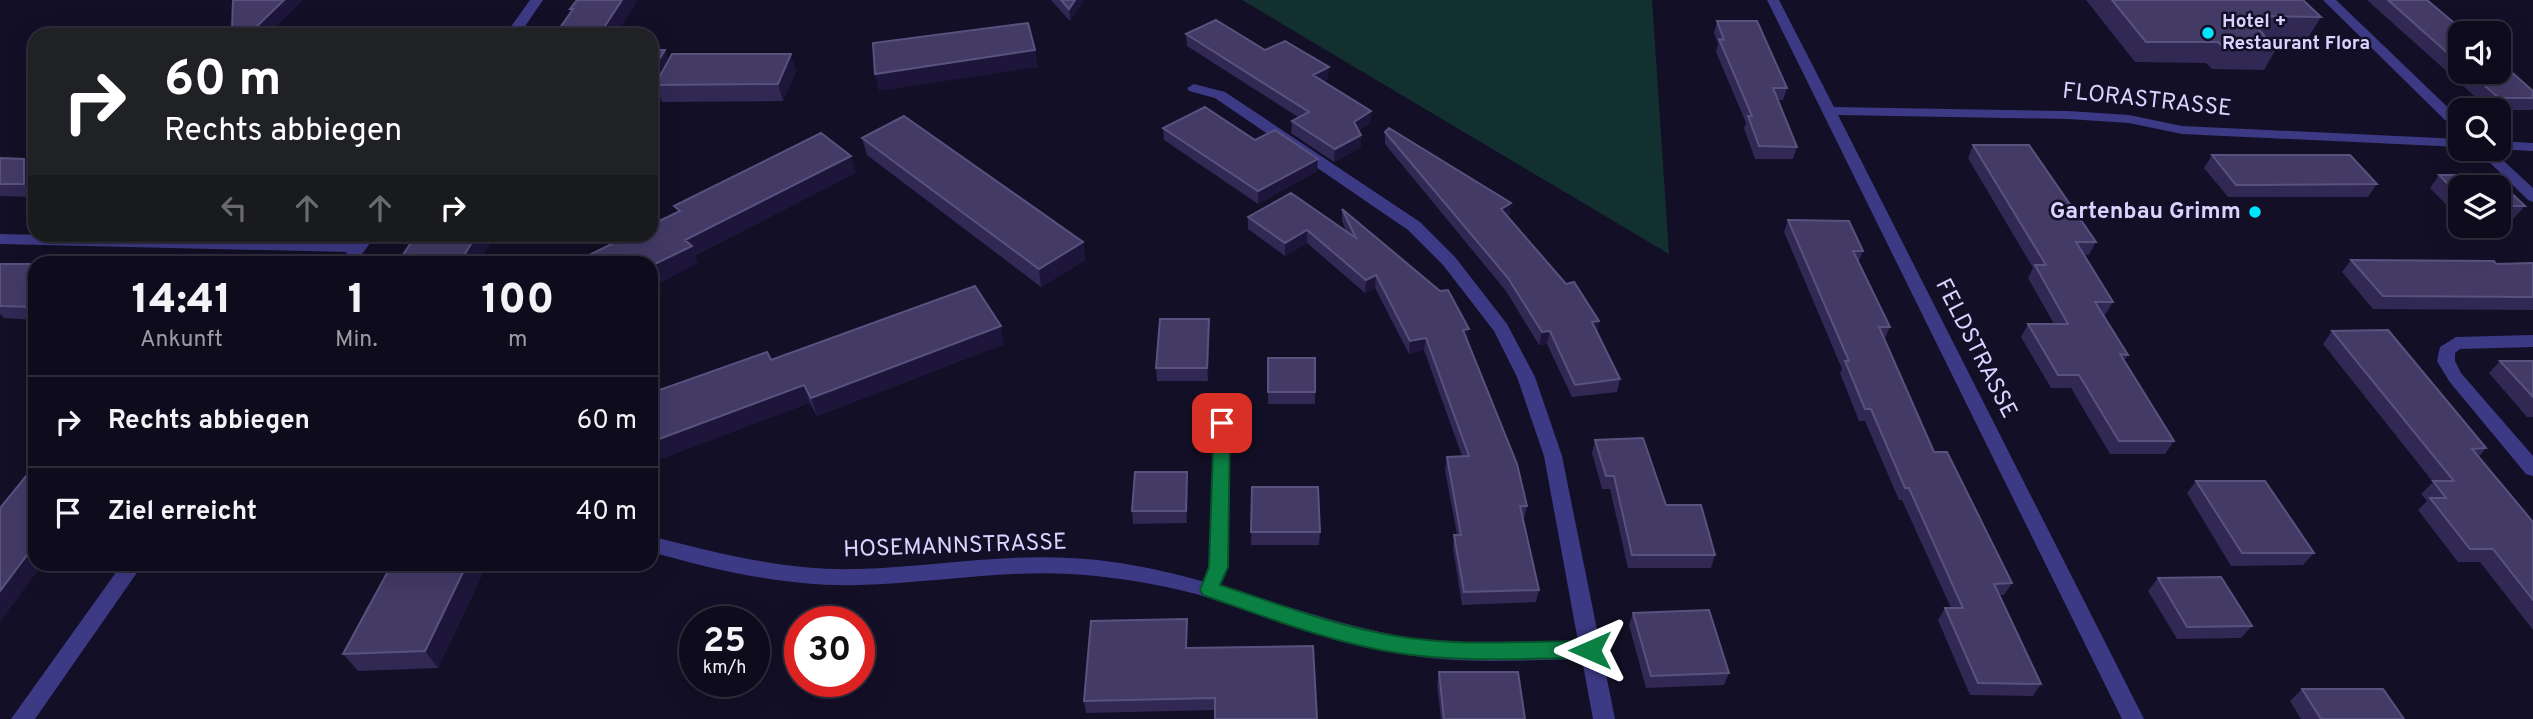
<!DOCTYPE html>
<html lang="de">
<style>
:root{--surface:#0e0b1c;--page:#1c1929;--text:#f1f3f6;--muted:#9b9ba3;--line:#2e2b3b}
body{margin:0;font-family:Overpass,sans-serif;background:var(--page);color:var(--text);height:100vh;display:flex;flex-direction:column;font-size:26px;white-space:nowrap}
*{box-sizing:border-box;margin:0}
p{font-size:23px;color:var(--muted)}
.icon{flex:none;width:38px;height:38px;fill:none;stroke:currentColor;stroke-width:2;stroke-linecap:round;stroke-linejoin:round}
.map{position:relative;flex:1;overflow:hidden}
.sheet{position:absolute;left:28px;top:256px;width:630px;height:315px;display:flex;flex-direction:column;background:var(--surface);border-radius:21px;box-shadow:0 7px 28px #0002,0 0 0 2px var(--line)}
.sheet>*{flex:none}
.top-card{position:absolute;left:28px;top:28px;width:630px;height:214px;border-radius:21px;box-shadow:0 7px 28px #0002,0 0 0 2px var(--line);background:#202124;color:#fff;overflow:hidden}
.buttons{position:absolute;left:2448px;top:21px;display:grid;gap:14px}
.buttons a{display:grid;place-items:center;width:63px;height:63px;border-radius:14px;background:var(--surface);box-shadow:0 7px 28px #0002,0 0 0 2px var(--line);font-size:35px}
.speed{position:absolute;left:679px;top:606px;display:flex;gap:14px;font-size:35px;font-weight:700;text-align:center}
.speed>*{display:grid;place-content:center;width:91px;height:91px;border-radius:50%;background:var(--surface);box-shadow:0 7px 28px #0002,0 0 0 2px var(--line);line-height:1}
.speed small{font-size:18px;font-weight:400}
.speed .limit{border:10px solid #d22;background:#fff;color:#111}
.pin{position:absolute;display:grid;place-items:center;width:60px;height:60px;color:#fff;margin:-30px;border-radius:14px;box-shadow:0 4px 10px #0006}
.me{position:absolute;width:77px;margin:-38px;rotate:270deg;stroke-linejoin:round;filter:drop-shadow(0 0 5px #0008)}
.turn{display:flex;align-items:center;gap:24px;height:147px;padding:0 21px;font-size:32px}
.turn .icon{width:91px;height:91px;stroke-width:2.5}
.turn b{display:block;font-size:49px;line-height:60px}
.lanes{display:flex;align-items:center;height:66px;padding:0 21px;background:#0003;justify-content:center;gap:35px;direction:ltr}
.lanes .off{opacity:.35}
.eta{display:flex;justify-content:space-evenly;align-items:center;height:119px;text-align:center}
.eta b{font-size:42px;font-weight:800;line-height:49px}
ul{padding:0;list-style:none}
li{display:flex;align-items:center;gap:21px;height:91px;padding:0 21px;border-top:2px solid var(--line)}
li div{flex:1}
li b{display:block;font-size:26px}
li em{font-style:normal}
.map>svg:first-child{display:block}
</style>
<div class="map">
<svg width="2533" height="719" viewBox="0 0 2533 719">
<rect width="100%" height="100%" fill="#130f26"/>
<!-- green -->
<path fill="#12302f" d="M1242,0H1652L1669,254Z"/>
<g fill="none" stroke-linecap="round" stroke-linejoin="round">
<!-- service -->
<path fill="#3d3a85" fill-rule="evenodd" d="M1222,417L1228,419L1230,423L1227,567L1216,595L1209,598L1202,595L1200,590L1209,567L1214,423L1216,419Z"/>
<!-- minor -->
<path fill="#3d3a85" fill-rule="evenodd" d="M530,0H543L519,35H505Z
M1767,0H1779L1834,107L2068,111L2129,115L2182,126L2460,139V147L2182,134L2129,123L2068,119L1838,115L2144,719H2122Z
M2323,0H2336L2460,119V131L2455,130Z
M1194,84L1225,92L1420,222L1455,257L1507,324L1535,377L1562,456L1615,719H1593L1582,659C1520,660 1458,665 1397,653C1333,642 1272,616 1210,598C1173,587 1134,580 1096,576C1016,567 939,583 859,585C788,587 719,571 651,552V536C719,554 788,571 859,569C939,566 1016,551 1097,560C1203,572 1291,614 1394,635C1454,647 1517,642 1578,641L1544,456L1517,377L1494,331L1443,265L1408,230L1215,98L1189,91L1187,88Z
M2499,141L2533,143V151L2496,149H2499Z
M2476,149H2491L2533,188V202L2528,200Z
M0,234L355,242L360,234H377L356,262H340L347,252L0,244Z
M2533,335V347L2460,349L2455,353V361L2461,373L2533,456V476L2526,474L2449,381L2437,361L2440,347L2456,337Z
M122,564H143L35,719H11Z"/>
</g>
<!-- wall -->
<path fill="#312854" d="M1051,0H1084L1070,21Z
M2086,0H2303L2321,17L2308,38L2265,37L2276,49L2264,70L2212,69L2206,63L2135,62Z
M2367,0H2427L2460,33V72H2499L2533,91V109L2532,110H2490Z
M1717,21L1787,88L1783,100H1778L1797,147L1793,159H1755L1744,128L1746,123L1716,52L1718,44L1714,33Z
M1186,34L1265,50L1328,79L1324,81L1371,111L1370,123L1359,130L1361,147L1334,162L1291,133L1292,121L1298,117L1187,46Z
M651,50H665L668,60L796,71L783,101L662,102L657,89L652,96H651Z
M1163,128L1255,140L1317,171L1258,204L1164,140Z
M1385,132L1511,203L1509,216L1508,217L1566,284L1599,321L1597,332L1620,379L1617,392L1572,397L1547,344L1539,345L1506,291L1385,144Z
M862,138L1083,242L1085,260L1041,287L867,155Z
M1973,145L2096,242L2089,255H2084L2113,302L2105,315H2103L2128,355L2124,361L2174,441L2165,454H2110L2071,388H2051L2021,337L2028,324H2054L2028,278L2033,268L1968,158Z
M2212,155L2377,184L2368,197H2228L2204,168Z
M0,158L24,159L34,172V197L0,196Z
M2439,175H2492L2525,206L2514,218H2499V187H2460V219L2430,188Z
M1342,209L1468,341L1527,506L1524,519H1523L1539,590L1536,602L1462,605L1453,548L1454,535H1457L1445,470L1447,457L1462,456L1424,350L1409,354L1375,288L1365,293L1307,243L1285,256L1248,229V217L1346,231L1342,221Z
M1788,220L1863,251L1858,263L1890,327L1884,340L1934,452L2012,583L2004,595H2000L2041,684L2033,696L1970,695L1938,620L1945,608H1951L1902,500H1899L1865,421H1859L1840,373L1842,369L1784,232Z
M417,234H500L497,240H493Z
M2351,260L2496,264L2533,263V310L2373,309L2342,272Z
M0,264H35V320L4,318L0,314Z
M2332,331L2486,448L2479,457L2533,522V630L2480,562H2458L2418,510L2427,501L2421,494L2433,482L2323,344Z
M1209,332L1208,381H1157L1156,368Z
M1004,344L817,416L810,403L771,360Z
M1268,358L1315,392V404H1268Z
M2500,361H2533V417H2527L2489,373Z
M1595,440L1666,505L1715,555L1711,568H1628L1610,489H1602L1592,453Z
M1187,472L1188,485L1187,523L1133,524L1132,511Z
M2196,481L2314,553L2303,565L2231,566L2187,493Z
M1252,487L1320,532L1319,545H1251Z
M392,564H487L438,668L358,671L343,654Z
M2158,578L2252,626L2241,638L2177,639L2148,591Z
M1633,613L1729,673L1724,685L1646,688L1629,625Z
M1187,619V648L1317,719L1215,710L1086,713L1084,701Z
M1439,672L1525,719H1441L1437,684Z
M2302,689L2404,719H2301L2290,701Z"/>
<!-- shaded-wall -->
<path fill="#1d163a" d="M284,0H303L268,35H248Z
M622,0H638L616,35H599Z
M1075,0H1084L1070,21L1069,9Z
M665,50L671,67L655,85L657,89L652,96L651,93V72Z
M1035,50L1038,67L879,91L875,74Z
M791,54L796,71L783,101L778,84Z
M1329,67L1328,79L1313,87V75Z
M1371,111L1370,123L1353,134L1354,122Z
M1361,135V147L1334,162L1335,149Z
M851,156L856,173L695,256L698,263L651,288V266L685,240Z
M24,159L34,172V197L24,184Z
M1318,159L1317,171L1258,204V191Z
M1511,203L1509,216L1499,222L1501,209Z
M1307,230V243L1285,256V243Z
M477,234H490L493,240L479,262H460Z
M1083,242L1085,260L1041,287L1039,269Z
M1376,275L1375,288L1365,293L1366,280Z
M1209,319V332L1208,381L1207,368Z
M1599,321L1596,333L1592,322Z
M1001,326L1004,344L817,416L811,398Z
M1469,329L1468,341L1463,330Z
M1550,331L1547,344L1539,345L1542,332Z
M1426,338L1424,350L1409,354L1410,341Z
M804,385L810,403L651,463V442Z
M1187,472L1188,485L1187,523L1186,511Z
M33,547L35,549V564H43L0,622V591Z
M467,564H487L438,668L425,651Z"/>
<!-- building -->
<path fill="#433a66" stroke="#5a527e" stroke-width="2" d="M233,0H284L248,35H194L201,29H232Z
M577,0H622L599,35H555L573,9H570Z
M1061,0H1075L1069,9Z
M2112,0H2303L2321,17L2247,16L2276,49L2224,48L2218,42H2146Z
M2388,0H2427L2466,33H2460V64Z
M1216,20L1265,50L1285,41L1329,67L1313,75L1371,111L1354,122L1361,135L1335,149L1292,121L1309,112L1186,34Z
M1717,21H1757L1787,88H1773L1797,147L1759,146L1748,116H1752L1719,39L1724,40Z
M1028,23L1035,50L875,74L873,43Z
M651,50H665L651,72Z
M672,54H791L778,84L655,85Z
M2499,61L2533,91V98H2499L2469,72H2499Z
M1205,107L1255,140L1275,130L1318,159L1258,191L1163,128Z
M904,116L1083,242L1039,269L862,138Z
M1389,128L1511,203L1501,209L1566,284L1574,282L1599,321L1592,322L1620,379L1575,385L1550,331L1542,332L1508,278L1385,132Z
M821,133L851,156L685,240L692,246L651,266V262H575L632,234H651V225L680,211L674,206Z
M1973,145H2029L2096,242H2076L2113,302H2095L2128,355L2120,354L2174,441H2119L2079,375H2058L2028,324H2068L2035,265H2046Z
M2212,155H2350L2377,184L2236,185Z
M0,158L24,159V184H0Z
M2439,175H2492L2525,206H2499V187H2460V196Z
M1291,193L1356,238L1342,209L1440,291L1448,290L1469,329L1463,330L1517,464L1527,506H1520L1539,590L1464,592L1454,535H1461L1447,457L1469,456L1426,338L1410,341L1376,275L1366,280L1307,230L1285,243L1248,217Z
M1788,220L1849,221L1863,251H1853L1890,327H1879L1934,452H1947L2012,583L1994,584L2041,684L1978,683L1945,608H1963L1909,488H1905L1871,409H1865L1845,361H1849Z
M417,234H477L460,262H398Z
M2351,260L2494,261L2496,264L2533,263V297L2383,296Z
M0,264H35V307L0,306Z
M975,286L1001,326L811,398L804,385L651,442V393L767,352L771,360Z
M1160,319H1209L1207,368H1156Z
M2388,330L2486,448L2472,449L2533,522V600L2493,549H2470L2430,498H2446L2433,481H2454L2332,331Z
M1268,358H1315V392H1268Z
M2500,361H2533V397Z
M1643,438L1666,505H1701L1715,555H1632L1614,476H1606L1595,440Z
M35,465V547H33L0,591V508Z
M1135,472H1187L1186,511H1132Z
M2196,481H2265L2314,553H2242Z
M1252,487H1318L1320,532H1251Z
M392,564H467L425,651L343,654Z
M2221,577L2252,626L2187,627L2158,578Z
M1709,610L1729,673L1651,676L1633,613Z
M1187,619L1186,648L1313,646L1317,719H1215V698L1084,701L1091,621Z
M1439,672H1518L1525,719H1444Z
M2302,689H2383L2404,719H2321Z"/>
<!-- route -->
<path fill="#0b8043" stroke="#07532c" stroke-width="2" d="M1222,416L1230,423L1228,567L1220,585C1278,604 1336,626 1396,636C1459,647 1527,641 1590,641L1597,644L1600,650L1597,655L1590,658C1527,658 1461,663 1398,653C1332,643 1266,617 1203,595L1200,590L1209,567L1214,423Z"/>
<!-- markers -->
<g fill="#00e5ff" stroke="#130f26" stroke-width="2.5">
<circle cx="2208" cy="33" r="7"/>
<circle cx="2255" cy="212" r="7"/>
</g>
<g text-anchor="middle" dominant-baseline="central" stroke-width="5" stroke-linejoin="round" paint-order="stroke">
<!-- far-poi labels -->
<g font-size="19" font-weight="bold" fill="#d9d4ff" stroke="#130f26" text-anchor="start">
<text x="2222" y="22">Hotel +<tspan x="2222" dy="22">Restaurant Flora</tspan></text>
</g>
<!-- street labels -->
<g font-size="23" fill="#d9d4ff" stroke="#130f26">
<text transform="translate(2147 101) rotate(6)">FLORASTRASSE</text>
<text transform="translate(1975 349) rotate(63)">FELDSTRASSE</text>
<text transform="translate(955 547) rotate(-2)">HOSEMANNSTRASSE</text>
</g>
<!-- poi labels -->
<g font-size="23" font-weight="bold" fill="#d9d4ff" stroke="#130f26" text-anchor="end">
<text x="2241" y="212">Gartenbau Grimm</text>
</g>
</g>
</svg>
<div class="buttons">
<a><svg class="icon" aria-label="sound" viewBox="0 0 24 24"><path d="M4 9h4l5-4v14l-5-4H4zM17 9q2 3 0 6"/></svg></a>
<a><svg class="icon" aria-label="search" viewBox="0 0 24 24"><circle cx="10" cy="10" r="6"/><path d="M15 15l6 6"/></svg></a>
<a><svg class="icon" aria-label="layers" viewBox="0 0 24 24"><path d="M12 4l9 5-9 5-9-5zM3 14l9 5 9-5"/></svg></a>
</div>
<div class="speed"><div>25<small>km/h</small></div><div class="limit">30</div></div>
<div class="pin" style="left:1222px;top:423px;background:#d93025"><svg class="icon" aria-label="arrive" viewBox="0 0 24 24"><path d="M6 21V4h12l-3 4 3 4H6"/></svg></div>
<svg class="me" style="left:1590px;top:650px" viewBox="-20 -20 40 40"><path d="M0-17L14 15 0 8-14 15z" fill="#0b8043" stroke="#fff" stroke-width="4"/></svg>
<div class="top-card">
<div class="turn"><svg class="icon" aria-label="right" viewBox="0 0 24 24"><path d="M7 20v-9h11M14 6l5 5-5 5"/></svg><div><b>60 m</b>Rechts abbiegen</div></div>
<div class="lanes"><svg class="icon off" aria-label="left" viewBox="0 0 24 24"><path d="M17 20v-9H6M10 6l-5 5 5 5"/></svg><svg class="icon off" aria-label="ahead" viewBox="0 0 24 24"><path d="M12 20V5M6 11l6-6 6 6"/></svg><svg class="icon off" aria-label="ahead" viewBox="0 0 24 24"><path d="M12 20V5M6 11l6-6 6 6"/></svg><svg class="icon" aria-label="right" viewBox="0 0 24 24"><path d="M7 20v-9h11M14 6l5 5-5 5"/></svg></div>
</div>
<section class="sheet">
<div class="eta">
<div><b>14:41</b><p>Ankunft</p></div>
<div><b>1</b><p>Min.</p></div>
<div><b>100</b><p>m</p></div>
</div>
<ul>
<li><svg class="icon" aria-label="right" viewBox="0 0 24 24"><path d="M7 20v-9h11M14 6l5 5-5 5"/></svg><div><b>Rechts abbiegen</b></div><em>60 m</em></li>
<li><svg class="icon" aria-label="arrive" viewBox="0 0 24 24"><path d="M6 21V4h12l-3 4 3 4H6"/></svg><div><b>Ziel erreicht</b></div><em>40 m</em></li>
</ul>
</section>
</div>
